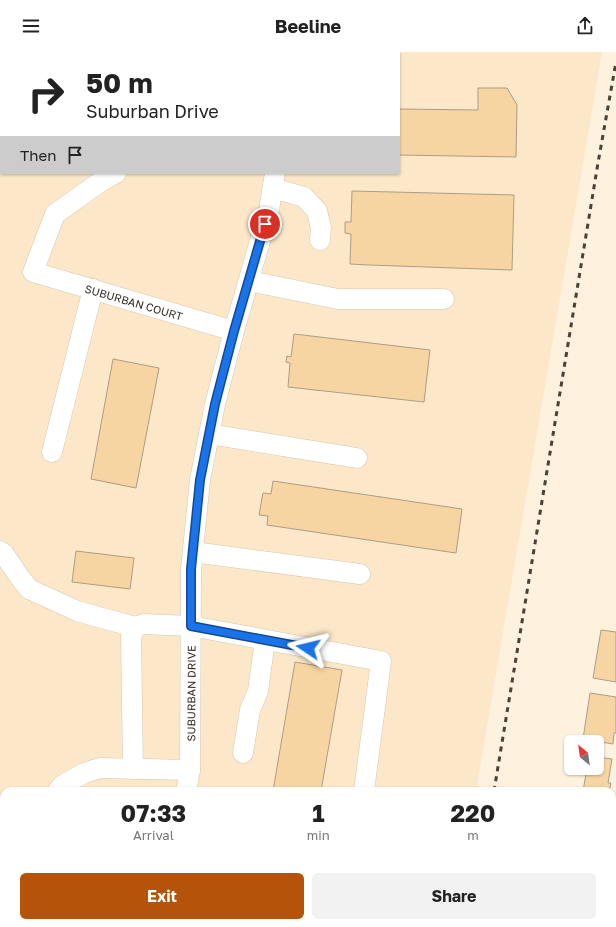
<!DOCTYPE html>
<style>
:root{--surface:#fff;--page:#f2f2f2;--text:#222;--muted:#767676;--accent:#b45309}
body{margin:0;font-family:"Golos Text",sans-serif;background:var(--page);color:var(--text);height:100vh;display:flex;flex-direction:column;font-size:15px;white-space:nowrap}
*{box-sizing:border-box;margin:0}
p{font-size:13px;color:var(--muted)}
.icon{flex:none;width:22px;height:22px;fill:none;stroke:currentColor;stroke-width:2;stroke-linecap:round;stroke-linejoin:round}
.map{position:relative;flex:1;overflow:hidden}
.panel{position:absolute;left:0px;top:735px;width:616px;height:140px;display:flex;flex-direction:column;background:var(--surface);border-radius:12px 12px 0 0;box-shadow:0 1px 3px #0004}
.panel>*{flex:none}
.guide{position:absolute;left:0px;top:0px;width:400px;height:122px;box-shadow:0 1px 3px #0004;background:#fff;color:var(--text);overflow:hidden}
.needle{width:26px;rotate:331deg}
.controls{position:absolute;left:564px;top:683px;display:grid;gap:8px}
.controls a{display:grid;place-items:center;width:40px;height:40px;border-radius:6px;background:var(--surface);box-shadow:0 1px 3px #0004;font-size:20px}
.pin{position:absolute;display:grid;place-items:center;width:34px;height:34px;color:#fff;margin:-17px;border:2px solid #fff;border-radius:50%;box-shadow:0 1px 4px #0007}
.me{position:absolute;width:44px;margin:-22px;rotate:280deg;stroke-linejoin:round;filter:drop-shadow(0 0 3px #0008)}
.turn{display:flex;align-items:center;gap:14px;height:84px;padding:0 20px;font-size:18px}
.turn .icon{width:52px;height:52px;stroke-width:2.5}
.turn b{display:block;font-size:28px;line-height:34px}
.then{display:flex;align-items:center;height:38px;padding:0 20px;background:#0003;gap:8px;font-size:15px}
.eta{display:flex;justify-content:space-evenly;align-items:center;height:68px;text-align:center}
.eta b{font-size:24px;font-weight:700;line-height:28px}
.action{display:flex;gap:8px;margin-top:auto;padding:8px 20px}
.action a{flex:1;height:46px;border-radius:6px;background:var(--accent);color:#fff;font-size:16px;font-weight:700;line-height:46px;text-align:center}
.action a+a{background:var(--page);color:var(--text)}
header{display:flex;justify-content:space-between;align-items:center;height:52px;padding:0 20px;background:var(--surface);font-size:18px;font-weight:700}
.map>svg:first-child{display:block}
</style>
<header><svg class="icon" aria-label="menu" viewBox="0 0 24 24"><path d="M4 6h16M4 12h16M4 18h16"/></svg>Beeline<svg class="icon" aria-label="share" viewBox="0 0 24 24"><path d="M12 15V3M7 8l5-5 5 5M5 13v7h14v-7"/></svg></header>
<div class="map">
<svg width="616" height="875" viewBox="0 0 616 875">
<rect width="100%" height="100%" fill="#fef1de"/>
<!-- built -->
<path fill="#fce7c8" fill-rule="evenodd" d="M0,0H602L476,739H4V871H453V875H0ZM1,1H399V121H1Z"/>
<!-- building -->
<path fill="#f6d5a2" stroke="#ad9d87" d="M15,0H148L149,1H13Z
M1,7V103H0V8Z
M478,36H507L517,53L516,105L399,103V57L478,58Z
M352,139L514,143L512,218L369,213L350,212L351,182L345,181V170H351Z
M294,282L430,298L424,350L288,335L290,311L286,310L287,304L291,305Z
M113,307L159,316L136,436L91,427Z
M273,429L462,457L456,501L267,473L268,464L259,463L263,441L271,442Z
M76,499L134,506L130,537L72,530Z
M601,578L616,580V630L593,626Z
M295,610L342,618L321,739H273Z
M590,641L616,645V681H614L613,692L583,687Z
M597,705L612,707L608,731H611L609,739H583L587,716H597Z
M290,871H326L325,875H314Z
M543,871H582L581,875H561L543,872Z"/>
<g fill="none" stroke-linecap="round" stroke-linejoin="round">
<defs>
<g id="minor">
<path d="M275,0V1"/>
<path d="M382,1L388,0"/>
<path id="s1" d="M116,121L100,130L55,162L33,220L234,279"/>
<path d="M273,136L304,145L317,159L321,176L320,188"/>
<path d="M249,229L338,247H444"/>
<path d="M209,382L357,406"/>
<path d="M52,400L93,237"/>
<path d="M0,499L4,502L21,527L29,537L77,559L135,575"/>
<path d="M193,500L360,522"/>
<path d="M243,701L250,658L258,639L265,588"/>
<path d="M133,717L131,585L135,575L143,572L191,574L381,609L364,739"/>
<path d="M58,739L63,733L84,721L100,716L190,718"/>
<path id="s2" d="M186,739L190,718L191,517L200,428L215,352L234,279L269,158L275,121"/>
<path d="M27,871L30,875"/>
<path d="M187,871L193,875"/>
<path d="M135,875L137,871"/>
</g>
</defs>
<!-- minor casing -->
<use href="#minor" stroke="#d7c7af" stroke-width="21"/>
<!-- minor -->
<use href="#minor" stroke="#fff" stroke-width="20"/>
<!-- rail -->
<path stroke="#494238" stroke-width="3" stroke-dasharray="5 5" stroke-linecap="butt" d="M494,739L598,111L616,10
M471,875L472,871"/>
</g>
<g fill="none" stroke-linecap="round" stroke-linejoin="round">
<defs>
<path id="route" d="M265,172L234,279L215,352L200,428L191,517V574L308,596"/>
</defs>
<!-- route casing -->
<use href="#route" stroke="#114b97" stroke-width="10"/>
<!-- route -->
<use href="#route" stroke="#1a73e8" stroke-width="7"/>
</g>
<g text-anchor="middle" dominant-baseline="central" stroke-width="3" stroke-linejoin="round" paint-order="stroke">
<!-- street labels -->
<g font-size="11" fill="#332d24" stroke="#fef1de">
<text stroke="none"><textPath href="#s1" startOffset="241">SUBURBAN COURT</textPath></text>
<text stroke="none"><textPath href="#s2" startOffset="98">SUBURBAN DRIVE</textPath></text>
</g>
</g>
</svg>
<div class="controls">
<a><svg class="needle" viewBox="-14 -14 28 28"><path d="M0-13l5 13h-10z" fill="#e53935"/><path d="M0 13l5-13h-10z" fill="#767676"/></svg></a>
</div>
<div class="pin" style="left:265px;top:172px;background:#d93025"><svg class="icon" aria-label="arrive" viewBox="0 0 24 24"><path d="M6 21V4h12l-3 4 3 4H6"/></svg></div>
<svg class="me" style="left:308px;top:596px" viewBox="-20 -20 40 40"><path d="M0-17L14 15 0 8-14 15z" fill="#1a73e8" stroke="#fff" stroke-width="4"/></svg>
<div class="guide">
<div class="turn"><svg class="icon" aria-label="right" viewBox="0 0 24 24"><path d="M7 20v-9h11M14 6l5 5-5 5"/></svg><div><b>50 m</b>Suburban Drive</div></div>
<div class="then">Then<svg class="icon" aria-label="arrive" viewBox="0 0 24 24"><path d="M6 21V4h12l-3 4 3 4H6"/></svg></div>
</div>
<section class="panel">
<div class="eta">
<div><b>07:33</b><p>Arrival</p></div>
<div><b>1</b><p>min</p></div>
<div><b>220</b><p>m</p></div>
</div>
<div class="action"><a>Exit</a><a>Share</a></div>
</section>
</div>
